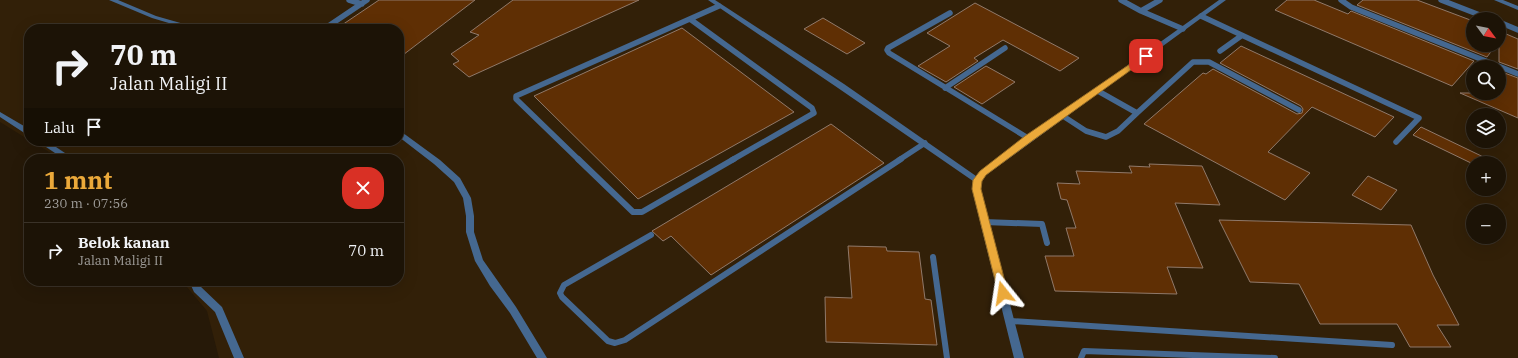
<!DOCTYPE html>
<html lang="id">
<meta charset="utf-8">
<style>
:root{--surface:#1c1306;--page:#251c10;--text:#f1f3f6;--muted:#a09e9b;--line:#3a3228;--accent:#eba93a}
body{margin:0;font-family:"IBM Plex Serif",serif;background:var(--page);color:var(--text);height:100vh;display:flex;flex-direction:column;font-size:15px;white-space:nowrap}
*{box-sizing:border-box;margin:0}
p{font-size:13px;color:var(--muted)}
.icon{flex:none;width:22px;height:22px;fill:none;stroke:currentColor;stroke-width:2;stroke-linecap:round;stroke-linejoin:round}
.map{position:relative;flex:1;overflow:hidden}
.sheet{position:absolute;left:24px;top:154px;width:380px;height:132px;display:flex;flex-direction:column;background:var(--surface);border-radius:16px;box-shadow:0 4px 16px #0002,0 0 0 1px var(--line)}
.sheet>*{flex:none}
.banner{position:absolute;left:24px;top:24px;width:380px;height:122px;border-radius:16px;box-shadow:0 4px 16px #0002,0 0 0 1px var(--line);background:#1c1306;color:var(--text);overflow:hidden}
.needle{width:26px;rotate:122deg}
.fabs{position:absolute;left:1466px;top:12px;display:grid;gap:8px}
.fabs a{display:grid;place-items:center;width:40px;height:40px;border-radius:50%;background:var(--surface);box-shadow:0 4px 16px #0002,0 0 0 1px var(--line);font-size:20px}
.pin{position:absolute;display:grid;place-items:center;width:34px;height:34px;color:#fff;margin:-17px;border-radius:8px;box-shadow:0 2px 6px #0006}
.me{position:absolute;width:44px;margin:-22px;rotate:345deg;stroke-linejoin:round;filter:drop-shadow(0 0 3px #0008)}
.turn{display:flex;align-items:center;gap:14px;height:84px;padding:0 20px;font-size:18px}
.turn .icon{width:52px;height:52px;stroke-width:2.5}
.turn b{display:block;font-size:28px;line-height:34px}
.then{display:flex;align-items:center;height:38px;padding:0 20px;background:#0003;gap:8px;font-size:15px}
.round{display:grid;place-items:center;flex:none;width:42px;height:42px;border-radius:16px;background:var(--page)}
.head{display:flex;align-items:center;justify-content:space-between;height:68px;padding:0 20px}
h1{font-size:24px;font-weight:700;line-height:30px;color:var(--accent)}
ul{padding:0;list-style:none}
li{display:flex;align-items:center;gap:12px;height:56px;padding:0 20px;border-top:1px solid var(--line)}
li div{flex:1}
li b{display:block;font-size:15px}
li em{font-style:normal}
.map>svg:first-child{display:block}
</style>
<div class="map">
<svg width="1518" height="358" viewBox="0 0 1518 358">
<rect width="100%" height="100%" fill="#261908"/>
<!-- built -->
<path fill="#322008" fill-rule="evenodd" d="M0,0H1518V358H219L207,311L182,281H399V159H61L31,141H399V29H29V140L0,122ZM1473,19H1499V45H1473ZM1473,67H1499V93H1473ZM1473,115H1499V141H1473ZM1473,163H1499V189H1473ZM1473,211H1499V237H1473Z"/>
<!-- building -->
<path fill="#5f2f04" stroke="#90796a" d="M379,0H475L399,58V29H336Z
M513,0H639L469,77L453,64L459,61L451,54L479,35L470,32Z
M1287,0H1314L1348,14L1351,11L1474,61L1452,86L1275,10Z
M1363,0H1417L1473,21V45H1496L1487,57L1357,5Z
M975,3L1079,58L1060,71L1003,40L974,58L978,61L946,82L918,66L950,46L927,33Z
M823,18L865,43L847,54L804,29Z
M682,28L794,112L638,199L534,96Z
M1499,31L1518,39V69L1499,62Z
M1241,46L1394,117L1375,137L1312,107L1268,152L1310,173L1285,200L1144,124L1203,73L1206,74L1213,69L1297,114L1302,113L1303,109L1301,106L1220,63Z
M986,66L1015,82L982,104L954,87Z
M1499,71L1518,78V118L1460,93H1499Z
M831,124L884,163L711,275L671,236L663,241L652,231Z
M1421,127L1496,163H1471L1413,135Z
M1149,164L1202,166L1220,205L1175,203L1203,268L1167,267L1177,294L1055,291L1045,256H1074L1066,228H1076L1067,200L1061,199L1057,183L1080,184L1076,171L1132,173L1129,166L1150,167Z
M1368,176L1397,190L1381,210L1352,195Z
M1219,220L1411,225L1433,275L1459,325H1437L1451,347H1410L1397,324H1320L1299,284L1250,282Z
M848,246L886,247L887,251L919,252L925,299L931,300L937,345L826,342L825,297L852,298Z"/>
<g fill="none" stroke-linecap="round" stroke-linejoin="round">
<!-- lane-far1 -->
<path stroke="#456890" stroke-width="5.5" d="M349,0L362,4
M1121,0L1141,11
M1160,0L1141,11L1183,29
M1341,0L1351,7L1518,74
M1441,0L1490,19
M950,13L888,48L887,50L889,53L1028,138
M1201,16L1419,118L1396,142
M690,19L812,108L814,113L732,160
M1499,22L1518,30
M324,29L367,0
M1220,51L1241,36
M945,88L1005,48
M1098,91L1137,113L1193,62H1209L1299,110
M1063,116L1086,131L1106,137L1118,131L1137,113
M579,160L516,99V96L719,6
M899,160L925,143"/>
<!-- lane -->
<path stroke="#456890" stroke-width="6" d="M578,159L633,212H642L734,159
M984,222L1042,224L1047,243
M651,235L564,285L560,293L562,297L608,341L615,343L625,340L901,159
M933,257L947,358
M1011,321L1392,345
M1081,358L1084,351L1275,358"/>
<!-- street -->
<path fill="#456890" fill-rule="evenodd" d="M109,0H118L156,16L198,28L199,29H189L152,18Z
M708,0H715L844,84L976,176L980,171L1219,0H1226L986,175L981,181L980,189L1024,358H1014L972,189L973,181L838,88Z
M1494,0H1503L1518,6V10Z
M0,112L29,129V136L0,117Z
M399,130L440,160L460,178L471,198L474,216V232L483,260L516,307L547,358H537L510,313L490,286L475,261L466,232V216L463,198L454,182L434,164L399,137Z
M37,141H47L74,159H64Z
M189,281H197L200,286L222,307L244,358H234L215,312L194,292Z"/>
</g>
<!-- route -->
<path fill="#eba93a" stroke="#996e26" d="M1146,53L1149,54V57L1032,141L986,175L982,181L981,189L1008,293L1007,296L1003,297L999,296L972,189L973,180L980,171L1025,136Z"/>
</svg>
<div class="fabs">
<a><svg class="needle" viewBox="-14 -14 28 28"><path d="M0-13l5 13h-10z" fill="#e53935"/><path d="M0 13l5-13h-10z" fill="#a09e9b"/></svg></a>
<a><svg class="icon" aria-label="search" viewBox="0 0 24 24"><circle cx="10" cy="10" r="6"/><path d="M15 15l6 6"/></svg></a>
<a><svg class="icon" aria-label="layers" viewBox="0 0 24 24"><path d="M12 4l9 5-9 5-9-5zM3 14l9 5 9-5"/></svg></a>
<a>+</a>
<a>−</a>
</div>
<div class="pin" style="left:1146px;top:56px;background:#d93025"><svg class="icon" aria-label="arrive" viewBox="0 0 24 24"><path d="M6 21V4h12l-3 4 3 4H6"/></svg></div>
<svg class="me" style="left:1003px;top:293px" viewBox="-20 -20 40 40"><path d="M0-17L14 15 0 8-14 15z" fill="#eba93a" stroke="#fff" stroke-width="4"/></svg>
<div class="banner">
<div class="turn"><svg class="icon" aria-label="right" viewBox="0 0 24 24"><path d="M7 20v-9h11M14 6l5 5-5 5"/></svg><div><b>70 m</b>Jalan Maligi II</div></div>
<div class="then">Lalu<svg class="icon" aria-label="arrive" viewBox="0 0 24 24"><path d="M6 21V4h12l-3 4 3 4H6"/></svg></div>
</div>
<section class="sheet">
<div class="head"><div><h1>1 mnt</h1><p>230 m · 07:56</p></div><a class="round" style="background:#d93025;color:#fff"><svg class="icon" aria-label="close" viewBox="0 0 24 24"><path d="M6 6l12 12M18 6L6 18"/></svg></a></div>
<ul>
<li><svg class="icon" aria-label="right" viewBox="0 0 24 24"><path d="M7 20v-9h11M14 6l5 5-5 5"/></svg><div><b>Belok kanan</b><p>Jalan Maligi II</p></div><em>70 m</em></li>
</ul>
</section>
</div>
